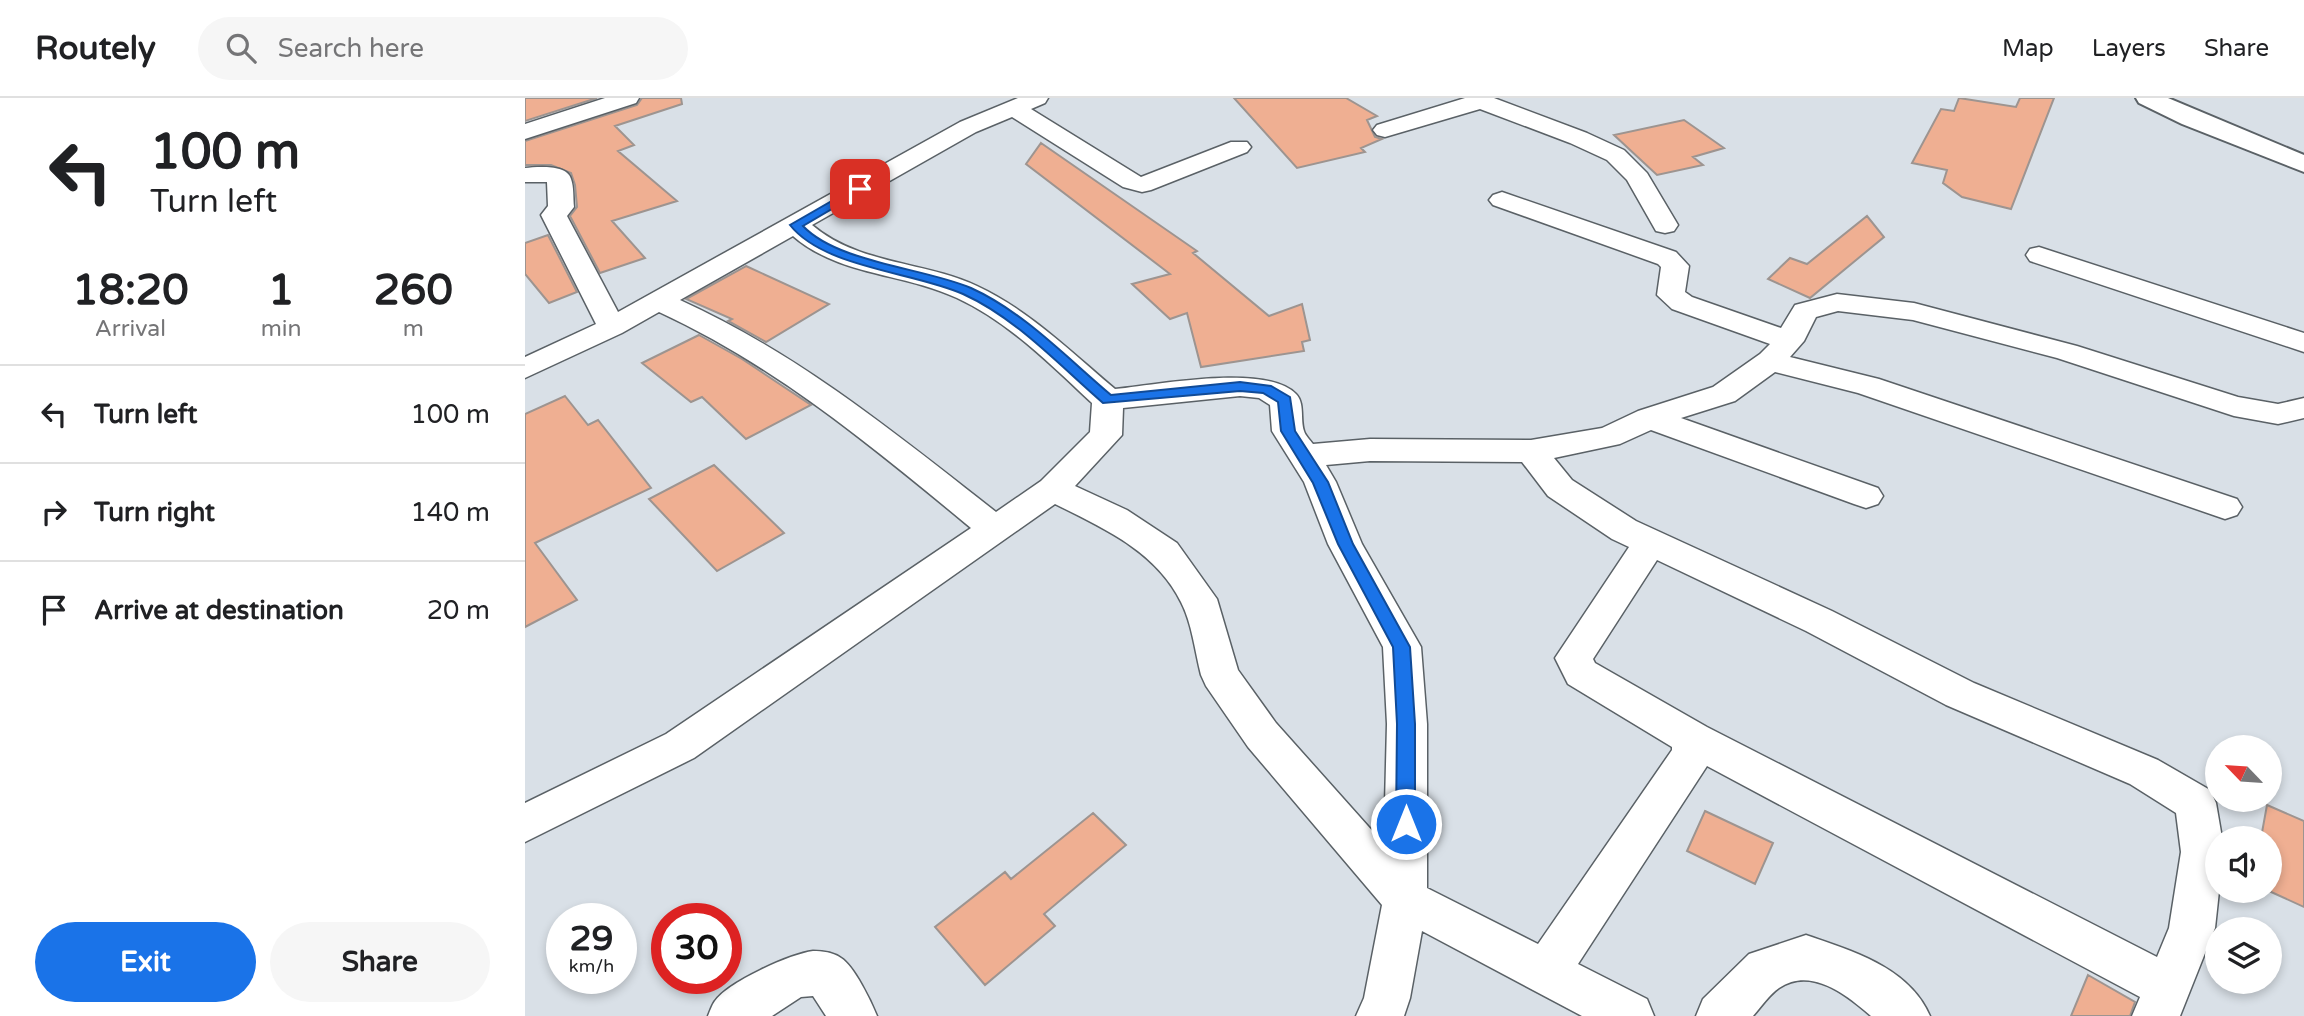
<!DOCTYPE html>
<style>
:root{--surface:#fff;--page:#f6f6f6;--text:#202124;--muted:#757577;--line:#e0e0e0;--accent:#1a73e8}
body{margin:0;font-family:"Varela Round",sans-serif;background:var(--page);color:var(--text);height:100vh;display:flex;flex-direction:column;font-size:26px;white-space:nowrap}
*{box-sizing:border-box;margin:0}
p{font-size:23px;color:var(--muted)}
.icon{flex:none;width:38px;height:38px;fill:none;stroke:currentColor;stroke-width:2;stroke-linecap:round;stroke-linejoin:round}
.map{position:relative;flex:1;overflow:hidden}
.drawer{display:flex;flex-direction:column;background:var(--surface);width:525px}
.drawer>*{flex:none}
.hud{background:#fff;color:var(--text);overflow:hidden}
.needle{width:46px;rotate:295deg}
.tools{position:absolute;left:1680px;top:637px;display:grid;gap:14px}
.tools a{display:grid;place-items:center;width:77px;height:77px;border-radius:50%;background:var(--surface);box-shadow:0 4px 10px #0003;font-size:35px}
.speed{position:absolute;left:21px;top:805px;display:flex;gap:14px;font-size:35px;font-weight:700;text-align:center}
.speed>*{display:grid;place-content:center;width:91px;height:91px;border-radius:50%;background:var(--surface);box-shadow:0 4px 10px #0003;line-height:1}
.speed small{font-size:18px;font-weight:400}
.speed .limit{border:10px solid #d22;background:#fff;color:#111}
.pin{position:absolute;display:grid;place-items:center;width:60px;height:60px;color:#fff;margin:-30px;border-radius:14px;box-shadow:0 4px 10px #0006}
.me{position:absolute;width:77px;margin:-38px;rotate:0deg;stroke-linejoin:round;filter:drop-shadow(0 0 5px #0008)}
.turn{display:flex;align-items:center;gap:24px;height:147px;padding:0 35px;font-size:32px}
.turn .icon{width:91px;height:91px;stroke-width:2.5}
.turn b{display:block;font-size:49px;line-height:60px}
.eta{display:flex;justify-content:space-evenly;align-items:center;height:119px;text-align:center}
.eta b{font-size:42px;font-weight:700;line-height:49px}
.cta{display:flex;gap:14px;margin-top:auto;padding:14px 35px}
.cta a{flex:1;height:80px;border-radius:42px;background:var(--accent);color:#fff;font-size:28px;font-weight:700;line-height:80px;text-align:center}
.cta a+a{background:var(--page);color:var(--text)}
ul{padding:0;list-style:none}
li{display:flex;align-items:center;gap:21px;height:98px;padding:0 35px;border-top:2px solid var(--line)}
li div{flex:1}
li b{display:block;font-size:26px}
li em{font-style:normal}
header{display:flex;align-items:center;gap:42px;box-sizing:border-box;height:98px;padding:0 35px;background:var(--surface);border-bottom:2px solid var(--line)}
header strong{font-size:33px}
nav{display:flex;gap:38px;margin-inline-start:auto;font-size:24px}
.search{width:490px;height:63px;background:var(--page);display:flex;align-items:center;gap:18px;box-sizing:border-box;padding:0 24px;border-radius:38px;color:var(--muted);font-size:26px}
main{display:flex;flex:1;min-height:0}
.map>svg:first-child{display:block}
</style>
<header>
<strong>Routely</strong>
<div class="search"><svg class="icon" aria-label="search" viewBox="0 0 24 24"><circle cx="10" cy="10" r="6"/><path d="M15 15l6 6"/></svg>Search here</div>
<nav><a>Map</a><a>Layers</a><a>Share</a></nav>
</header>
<main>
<section class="drawer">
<div class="hud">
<div class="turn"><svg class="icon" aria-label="left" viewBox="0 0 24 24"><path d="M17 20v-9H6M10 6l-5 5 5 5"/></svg><div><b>100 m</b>Turn left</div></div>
</div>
<div class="eta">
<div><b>18:20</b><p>Arrival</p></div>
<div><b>1</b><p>min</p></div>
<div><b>260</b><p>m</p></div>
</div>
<ul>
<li><svg class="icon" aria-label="left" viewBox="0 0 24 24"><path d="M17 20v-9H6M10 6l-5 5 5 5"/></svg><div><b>Turn left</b></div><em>100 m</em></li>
<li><svg class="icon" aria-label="right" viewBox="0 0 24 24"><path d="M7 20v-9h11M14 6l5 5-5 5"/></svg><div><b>Turn right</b></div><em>140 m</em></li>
<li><svg class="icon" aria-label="arrive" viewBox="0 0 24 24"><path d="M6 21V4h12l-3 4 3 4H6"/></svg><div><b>Arrive at destination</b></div><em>20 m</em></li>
</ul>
<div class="cta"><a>Exit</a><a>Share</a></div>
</section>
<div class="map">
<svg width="1779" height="918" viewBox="0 0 1779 918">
<rect width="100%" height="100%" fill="#d9e0e7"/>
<!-- building -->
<path fill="#efaf92" stroke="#9d9490" stroke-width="2" d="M0,0H72L0,23Z
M117,0H156L157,6L90,28L109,47L93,53L152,103L87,123L120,160L75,175L45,118L52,109L50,87L46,75L26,67H0V43L112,7Z
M709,0H821L852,18L842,22L850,39L857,41L836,50L840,54L772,70Z
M1434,0L1491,9L1495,0H1529L1486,111L1437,99L1418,85L1422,72L1387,65L1416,11L1429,13Z
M1159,22L1199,50L1168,59L1178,67L1132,77L1089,37Z
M516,45L672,153L668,155L744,218L777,206L785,242L777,244L779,253L676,269L662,215L645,221L607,186L645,176L501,66Z
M1342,118L1359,139L1285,200L1243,181L1265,160L1282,166Z
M23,137L52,194L24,205L0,176V145Z
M221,168L304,206L241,244L203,223L207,221L161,201Z
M174,237L217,261L286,307L221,341L177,299L166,304L117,265Z
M40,298L63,327L73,322L126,390L10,445L52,502L0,529V316Z
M189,367L259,435L192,473L124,401Z
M1742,707L1779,723V809L1744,793L1745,740H1736Z
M1180,713L1248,745L1230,786L1162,753Z
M568,715L601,747L519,816L530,828L460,887L410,829L480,774L486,781Z
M1563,877L1610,904L1605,918H1546Z"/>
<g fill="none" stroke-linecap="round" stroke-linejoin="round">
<defs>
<path id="minor" d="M80,0H114L111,5L0,41V26Z
M493,0H523L520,5L506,11L616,79L706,44H722L726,49L722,54L626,92L617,94L598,89L487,19L451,34L287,127C334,167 399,163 452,188C504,212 547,255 590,291C631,287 741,265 771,296C780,305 775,321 779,333C780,337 785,342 788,346L845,341L1006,342L1077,330L1113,313L1188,289L1235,256L1245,246L1147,211L1132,197L1136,169L1133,166L968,107L964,102L968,97L977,94L1151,154L1164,168L1160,194L1167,199L1256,230L1270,207L1312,196L1389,205L1552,248L1713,299L1753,306L1779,300V320L1753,326L1709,318L1532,260L1388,222L1313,213L1291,219L1279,243L1265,259L1354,281L1712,401L1717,409L1712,417L1700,421L1333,295L1250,274L1210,303L1156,320L1353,390L1358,398L1353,406L1341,410L1329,406L1126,332L1095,346L1029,360L1047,382L1111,423L1307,513L1449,585L1633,662L1685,692L1691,705L1697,740H1692V793H1694L1690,830L1655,918H1607L1615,899L1182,668L1053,866L1122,901L1129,918H1057L897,833L885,900L879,918H831L839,900L857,807L723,649L681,588L676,577C670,554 667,525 656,504C631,453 578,430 530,406L169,660L0,744V705L141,636L446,430C348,349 251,268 134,214L97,235L0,280V259L71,226L16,117L23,108L22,84H0V70C12,69 42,66 46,81C49,89 48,100 49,109L42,118L93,214L435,24ZM268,138C314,178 379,175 432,200C484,224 526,267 567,305L565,334L516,383L471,414C370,335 272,255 155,202ZM715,298L734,300L745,307L747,333L779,384L803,446L858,549L862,626L859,746L751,625L713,572L692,501L652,445L602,412L550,388L597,337L598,310ZM845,363L997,364L1023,398L1087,441L1104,449L1030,560L1043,586L1147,649V652L1013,846L902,790V626L896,549L837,446L811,384L801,367ZM1132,462L1281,533L1421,607L1605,686L1651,715L1656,754L1644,830L1632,859L1182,629L1070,565L1068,561Z
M940,0H969L1062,35L1099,52L1122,75L1153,127L1149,133L1140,135L1131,133L1102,82L1082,62L1045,45L955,11L860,39L852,37L848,32L852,27Z
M1514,149L1779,235V254L1505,163L1501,157L1505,151Z
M1281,837C1327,853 1384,869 1405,918H1346C1322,897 1286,868 1254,890C1244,897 1236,909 1228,918H1171L1178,901L1224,856Z
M288,853C297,853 308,854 316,860C329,868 346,903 352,918H301L288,898L276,899L247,918H183C185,913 187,907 190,903C203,884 265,856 288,853Z"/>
<path id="tertiary" d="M1611,0H1643L1779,57V74L1657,26L1614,5Z"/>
</defs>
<!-- minor casing -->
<use href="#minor" stroke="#5a6166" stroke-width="3"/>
<!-- tertiary casing -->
<use href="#tertiary" stroke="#5a6166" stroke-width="4"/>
<!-- minor -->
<use href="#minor" fill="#fff" fill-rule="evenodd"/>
<!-- tertiary -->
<use href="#tertiary" fill="#fff" fill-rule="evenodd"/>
</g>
<!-- route -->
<path fill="#1a73e8" stroke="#114b97" stroke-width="2" d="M331,89L341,91L278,128C313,165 400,170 446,190C499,214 542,260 586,297L715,284L746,288L765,299L770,333L803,384L828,446L885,549L890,626V726L888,732L881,734L874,732L871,726L872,626L868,549L813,446L788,385L756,333L753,304L738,295L715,293L578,305C534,267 491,220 438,196C389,174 299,170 265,127Z"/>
</svg>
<div class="tools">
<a><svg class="needle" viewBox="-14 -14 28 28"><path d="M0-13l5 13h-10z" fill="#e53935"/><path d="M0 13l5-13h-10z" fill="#757577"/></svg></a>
<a><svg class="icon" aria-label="sound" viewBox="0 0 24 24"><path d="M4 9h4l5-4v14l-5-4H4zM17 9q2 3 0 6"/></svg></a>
<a><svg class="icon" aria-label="layers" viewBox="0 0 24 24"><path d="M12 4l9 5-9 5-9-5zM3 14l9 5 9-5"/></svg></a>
</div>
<div class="speed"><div>29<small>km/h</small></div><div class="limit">30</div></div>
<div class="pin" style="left:335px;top:91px;background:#d93025"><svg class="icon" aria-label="arrive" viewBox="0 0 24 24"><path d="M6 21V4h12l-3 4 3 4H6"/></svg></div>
<svg class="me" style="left:881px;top:726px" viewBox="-20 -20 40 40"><circle r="17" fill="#1a73e8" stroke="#fff" stroke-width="3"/><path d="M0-11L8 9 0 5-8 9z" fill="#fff"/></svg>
</div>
</main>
